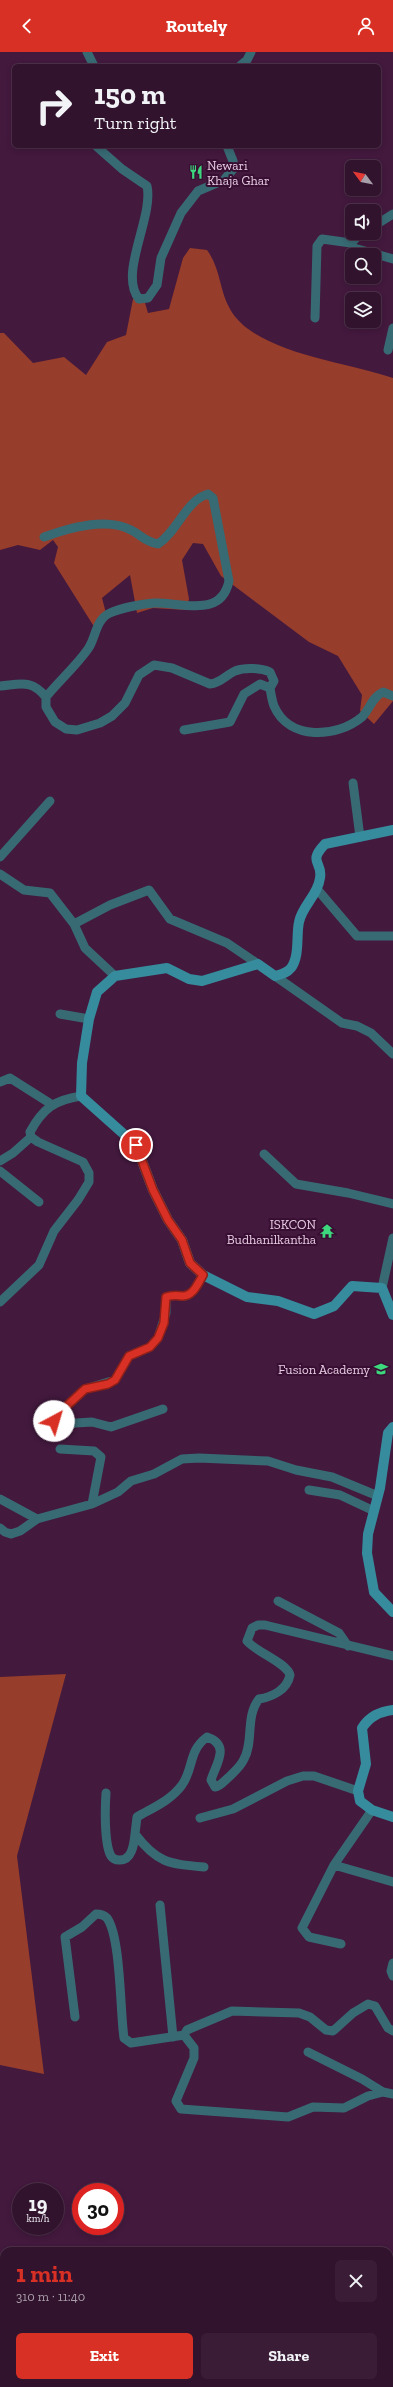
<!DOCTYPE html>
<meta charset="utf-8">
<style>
:root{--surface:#32132e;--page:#3a1c36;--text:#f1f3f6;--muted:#a89eaa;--line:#4d324a;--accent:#d93025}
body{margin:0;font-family:"Zilla Slab",serif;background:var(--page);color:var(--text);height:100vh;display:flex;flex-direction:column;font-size:15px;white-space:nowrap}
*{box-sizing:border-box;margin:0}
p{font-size:13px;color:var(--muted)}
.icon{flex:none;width:22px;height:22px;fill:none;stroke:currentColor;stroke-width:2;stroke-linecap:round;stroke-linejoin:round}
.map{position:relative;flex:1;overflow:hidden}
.details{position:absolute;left:0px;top:2195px;width:393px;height:140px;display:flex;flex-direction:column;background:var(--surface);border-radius:12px 12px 0 0;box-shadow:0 2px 6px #0003,0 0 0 1px var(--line)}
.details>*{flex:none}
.banner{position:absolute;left:12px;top:12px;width:369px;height:84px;border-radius:6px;box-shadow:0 2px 6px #0003,0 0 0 1px var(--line);background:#32132e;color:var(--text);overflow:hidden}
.needle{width:26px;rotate:302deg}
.tools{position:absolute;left:345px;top:108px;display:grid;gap:8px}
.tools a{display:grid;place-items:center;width:36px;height:36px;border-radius:6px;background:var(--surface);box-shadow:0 2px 6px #0003,0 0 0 1px var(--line);font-size:20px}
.speed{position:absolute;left:12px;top:2131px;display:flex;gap:8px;font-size:20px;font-weight:700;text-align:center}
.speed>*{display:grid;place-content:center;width:52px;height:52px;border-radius:50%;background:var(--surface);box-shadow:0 2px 6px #0003,0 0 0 1px var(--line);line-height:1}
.speed small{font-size:10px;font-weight:400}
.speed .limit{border:6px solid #d22;background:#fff;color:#111}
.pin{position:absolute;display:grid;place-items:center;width:34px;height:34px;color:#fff;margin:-17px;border:2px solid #fff;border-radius:50%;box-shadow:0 1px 4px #0007}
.me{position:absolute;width:44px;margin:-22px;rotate:39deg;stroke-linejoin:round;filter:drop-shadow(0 0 3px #0008)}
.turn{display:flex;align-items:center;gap:14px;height:84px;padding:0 16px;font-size:18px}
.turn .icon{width:52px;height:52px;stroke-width:2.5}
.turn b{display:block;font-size:28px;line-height:34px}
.round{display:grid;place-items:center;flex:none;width:42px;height:42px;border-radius:6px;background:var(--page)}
.head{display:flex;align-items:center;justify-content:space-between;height:68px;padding:0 16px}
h1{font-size:24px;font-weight:700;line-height:30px;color:var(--accent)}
.action{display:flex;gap:8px;margin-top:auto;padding:8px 16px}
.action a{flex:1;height:46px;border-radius:6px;background:var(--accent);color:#fff;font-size:16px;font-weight:700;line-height:46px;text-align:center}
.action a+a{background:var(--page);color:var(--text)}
header{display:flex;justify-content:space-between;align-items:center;height:52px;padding:0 16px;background:var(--accent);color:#fff;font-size:18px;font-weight:700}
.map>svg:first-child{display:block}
</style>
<header><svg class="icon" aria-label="back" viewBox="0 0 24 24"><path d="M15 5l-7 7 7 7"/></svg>Routely<svg class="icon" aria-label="person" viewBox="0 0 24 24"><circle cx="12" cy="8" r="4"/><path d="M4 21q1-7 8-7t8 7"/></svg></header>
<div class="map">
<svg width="393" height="2335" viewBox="0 0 393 2335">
<rect width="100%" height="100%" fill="#43193e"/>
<!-- forest -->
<path fill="#963d2b" d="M190,196L207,198C221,217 219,238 230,257C254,301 347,310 393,326V649L374,672L360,659L362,643L338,604L309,590L221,524L203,492L193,491L182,508L189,547L186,558L153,556L137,561L130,523L102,546L107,565L102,573H93L54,511L58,495L53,488L40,498L18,493L0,498V281H4L33,311L64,305L86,323L107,290L126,283L133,247L143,244L148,261L169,257L183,206Z
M66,1622L17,1804L44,2022L0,2013V1625Z
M393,2222V2335H0V2274L4,2279V2331H389V2223Z"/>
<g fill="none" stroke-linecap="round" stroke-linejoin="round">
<!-- street -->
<path stroke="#386a74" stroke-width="9" d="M87,0L94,14
M240,14L247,8L251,0
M96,94L122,117L147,134C154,165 118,222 139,247L148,246L157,233L161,206L181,161L198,139L224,128L234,116L233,109L227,94
M374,174L393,162
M361,181L351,191L354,196L393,207
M315,266L317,194L322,187L351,191
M388,298L393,276
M0,634C21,632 31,627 46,645C59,629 76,614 88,597C96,586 95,568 110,561C121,556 141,552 154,551C181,550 221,567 229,529L213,446L208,442C186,448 178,479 158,492C142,488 143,484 131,478C107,465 68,476 44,485
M46,645V655L55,670L66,677L77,678L100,671L112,664L125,651L139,623L154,613L172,616L210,632C221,631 226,623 235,619C245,615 261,616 270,620L274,629L270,636
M184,678L230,670L244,642L260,632L270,636C271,642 272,649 274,654C289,689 337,686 362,665C370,657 372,645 383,640L393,644
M353,731L360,785
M0,805L50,749
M0,822L24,838L50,841L74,872L85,896L115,924
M317,837L357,884H393
M74,872L110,853L149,838L170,867L227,891L258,912
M275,924L342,971L357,974L371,981L393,1002
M60,962L89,967
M0,1030L10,1026L51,1052
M264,1102L296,1132L348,1141L393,1152
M0,1109L13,1101L31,1085
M0,1119L39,1150
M382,1236L393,1186
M0,1250L39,1213L54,1179L78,1148L89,1130V1121L83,1110L38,1090L31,1085L30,1080C43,1056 55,1048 81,1044
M163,1357L111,1375L92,1370L59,1372L54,1369L57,1363L85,1337L115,1328L129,1304L150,1295L158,1286L166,1261V1245C172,1243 175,1243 182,1244C193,1245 198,1231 203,1223
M60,1397L94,1399L101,1405L92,1452
M309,1438L340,1443L374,1459
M0,1447L37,1467
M0,1476L5,1480L11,1482L20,1479L37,1467L92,1452L118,1440L131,1429L154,1422L182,1407L199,1406L268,1409L296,1418L332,1425L378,1444
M278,1549L339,1581L348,1594
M106,1741C105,1755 104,1792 111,1804C113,1807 116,1808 119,1808C132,1809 134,1792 135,1782
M200,1766L233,1757L287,1729L303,1724H314L358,1739
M334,1813L393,1830
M204,1815C169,1812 157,1811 135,1782L137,1765C154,1755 170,1749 182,1733C194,1716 188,1699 207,1685C231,1693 216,1712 211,1728L215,1735C221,1734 225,1728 230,1724C235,1719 241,1714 244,1707C254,1689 245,1665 259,1647C272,1645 287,1638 290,1623C287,1611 256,1600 247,1589L252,1576L258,1573H265L393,1604
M160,1853L173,1985
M341,1892L309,1885L302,1876L334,1813L372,1758
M393,1911L391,1919L393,1924
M75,1965L65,1885L82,1875L96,1862C100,1862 104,1863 107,1866C121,1885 120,1960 124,1986L131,1991L184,1983
M393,1979L388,1976L375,1954L368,1952L353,1961L333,1979L326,1978L310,1965L299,1961L232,1959L187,1978L184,1983L194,1996V2006L176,2049L181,2057L288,2065L313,2055L344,2056L368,2044L383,2040L393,2042
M308,2000L362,2027L383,2040"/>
<!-- secondary -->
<path stroke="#368c9d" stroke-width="10" d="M393,778L325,792C307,811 323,809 320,826C318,843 302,854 299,870C296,883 300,904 291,916C287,921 282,922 275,924L258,912L202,929L189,927L167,916L115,924L97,940L89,967L82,1011L81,1044L136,1093L153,1138L168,1168L182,1188L190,1211L203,1223L247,1245L278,1249L314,1262L334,1254L352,1234L382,1236L393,1263
M393,1375L388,1381L380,1436L368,1482L367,1501L374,1540L393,1560
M393,1658C379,1660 370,1664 362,1676L366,1712L358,1739L360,1749L372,1758L393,1765
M393,2273V2279
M0,2320L4,2319
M389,2328L393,2320
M190,2331L194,2335
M61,2335L65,2331
M165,2335L173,2331
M275,2335L278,2331
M330,2335L333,2331"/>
</g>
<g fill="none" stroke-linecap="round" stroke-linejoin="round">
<defs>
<path id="route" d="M54,1369L57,1363L85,1337L108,1332L115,1328L129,1304L150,1295L158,1286L164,1271L166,1245C172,1243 175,1243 182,1244C193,1245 198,1231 203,1223L190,1211L182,1188L168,1168L153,1138L136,1093"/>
</defs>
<!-- route casing -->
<use href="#route" stroke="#8d1f18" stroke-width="10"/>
<!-- route -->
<use href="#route" stroke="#d93025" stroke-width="7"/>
</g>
<!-- icons -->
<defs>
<symbol id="restaurant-bare" viewBox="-9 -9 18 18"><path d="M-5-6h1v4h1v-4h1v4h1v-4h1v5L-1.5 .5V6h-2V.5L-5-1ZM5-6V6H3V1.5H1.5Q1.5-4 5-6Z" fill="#3dd77d" stroke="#380e33" stroke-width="2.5" paint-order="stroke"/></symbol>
<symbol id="temple-bare" viewBox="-9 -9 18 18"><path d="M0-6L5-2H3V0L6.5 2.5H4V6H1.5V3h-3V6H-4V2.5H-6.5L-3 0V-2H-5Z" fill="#3dd77d" stroke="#380e33" stroke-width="2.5" paint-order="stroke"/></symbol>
<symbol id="school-bare" viewBox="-9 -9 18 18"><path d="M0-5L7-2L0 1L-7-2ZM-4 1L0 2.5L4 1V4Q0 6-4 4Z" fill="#3dd77d" stroke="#380e33" stroke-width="2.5" paint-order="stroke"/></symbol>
</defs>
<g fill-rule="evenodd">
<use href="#restaurant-bare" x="186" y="110" width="20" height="20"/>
<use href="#temple-bare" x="317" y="1169" width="20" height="20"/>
<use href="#school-bare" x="371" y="1307" width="20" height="20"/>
</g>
<g text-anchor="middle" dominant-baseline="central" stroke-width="4" stroke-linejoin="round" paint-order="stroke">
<!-- poi labels -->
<g font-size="13" fill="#e8cde3" stroke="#380e33" text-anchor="end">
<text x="207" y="113" text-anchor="start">Newari<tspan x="207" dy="15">Khaja Ghar</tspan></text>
<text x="316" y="1172">ISKCON<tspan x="316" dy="15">Budhanilkantha</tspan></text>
<text x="370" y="1317">Fusion Academy</text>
</g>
</g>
</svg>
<div class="tools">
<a><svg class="needle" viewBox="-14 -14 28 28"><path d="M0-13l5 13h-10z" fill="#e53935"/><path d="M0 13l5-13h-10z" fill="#a89eaa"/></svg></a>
<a><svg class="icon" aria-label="sound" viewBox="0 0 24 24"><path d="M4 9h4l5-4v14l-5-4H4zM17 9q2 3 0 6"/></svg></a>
<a><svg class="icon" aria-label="search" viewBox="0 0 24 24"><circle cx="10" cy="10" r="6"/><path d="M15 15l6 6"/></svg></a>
<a><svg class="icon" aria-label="layers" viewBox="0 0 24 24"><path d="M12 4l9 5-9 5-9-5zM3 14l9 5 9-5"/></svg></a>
</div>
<div class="speed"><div>19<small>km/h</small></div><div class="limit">30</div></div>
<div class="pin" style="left:136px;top:1093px;background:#d93025"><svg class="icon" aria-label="arrive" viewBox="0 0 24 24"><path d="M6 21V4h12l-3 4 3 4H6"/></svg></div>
<svg class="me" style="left:54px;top:1369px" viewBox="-20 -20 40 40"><circle r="19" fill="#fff"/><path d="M0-13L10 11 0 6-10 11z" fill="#d93025"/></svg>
<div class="banner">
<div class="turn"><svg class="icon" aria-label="right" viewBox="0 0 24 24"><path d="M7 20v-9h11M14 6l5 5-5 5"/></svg><div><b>150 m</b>Turn right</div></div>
</div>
<section class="details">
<div class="head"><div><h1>1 min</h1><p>310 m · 11:40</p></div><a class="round"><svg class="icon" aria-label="close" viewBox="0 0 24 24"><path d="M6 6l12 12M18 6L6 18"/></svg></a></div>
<div class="action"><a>Exit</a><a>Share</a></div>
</section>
</div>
